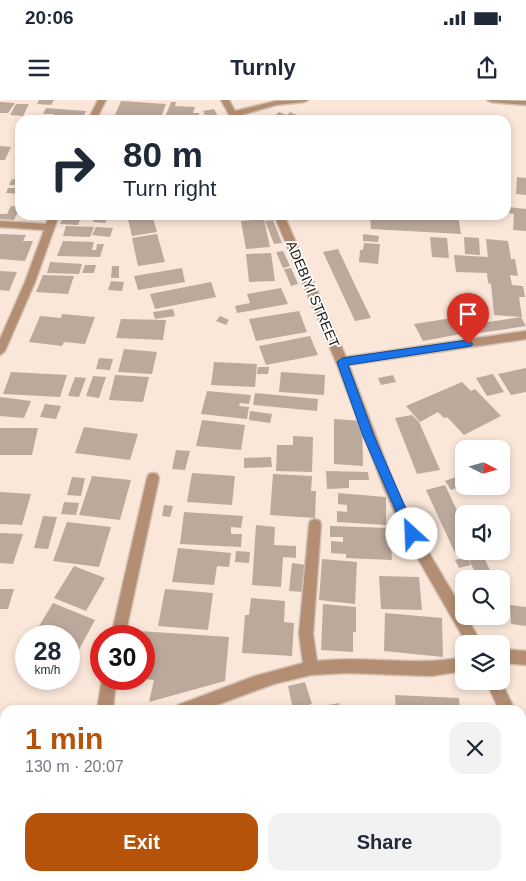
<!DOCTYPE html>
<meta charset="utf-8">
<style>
:root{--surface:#fff;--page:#f2f2f3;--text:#1f2937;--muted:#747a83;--accent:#b45309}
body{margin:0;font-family:Helvetica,sans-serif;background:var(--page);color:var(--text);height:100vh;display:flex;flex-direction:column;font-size:19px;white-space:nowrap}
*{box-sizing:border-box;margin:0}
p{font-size:16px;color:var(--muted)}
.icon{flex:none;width:28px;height:28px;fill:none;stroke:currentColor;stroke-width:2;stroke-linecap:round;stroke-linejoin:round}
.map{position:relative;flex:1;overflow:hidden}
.details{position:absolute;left:0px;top:605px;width:526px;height:176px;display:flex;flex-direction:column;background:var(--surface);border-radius:15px 15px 0 0;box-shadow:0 2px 8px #0003}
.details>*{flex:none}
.banner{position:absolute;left:15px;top:15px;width:496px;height:105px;border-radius:15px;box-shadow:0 2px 8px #0003;background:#fff;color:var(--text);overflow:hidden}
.needle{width:32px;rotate:96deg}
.fabs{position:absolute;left:455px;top:340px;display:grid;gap:10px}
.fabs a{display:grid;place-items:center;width:55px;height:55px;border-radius:10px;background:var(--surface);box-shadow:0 2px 8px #0003;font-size:25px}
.speed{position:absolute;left:15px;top:525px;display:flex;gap:10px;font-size:25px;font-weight:700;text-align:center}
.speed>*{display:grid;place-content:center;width:65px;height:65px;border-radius:50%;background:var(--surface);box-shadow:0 2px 8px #0003;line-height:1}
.speed small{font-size:12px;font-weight:400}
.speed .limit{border:8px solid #d22;background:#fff;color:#111}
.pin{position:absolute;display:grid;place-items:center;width:42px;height:42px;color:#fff;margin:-51px -21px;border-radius:50% 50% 50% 0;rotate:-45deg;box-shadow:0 0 5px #0007}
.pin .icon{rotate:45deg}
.me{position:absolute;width:55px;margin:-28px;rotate:335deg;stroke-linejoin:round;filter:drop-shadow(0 0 4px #0008)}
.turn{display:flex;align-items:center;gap:18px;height:105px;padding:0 25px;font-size:22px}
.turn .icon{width:65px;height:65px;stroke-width:2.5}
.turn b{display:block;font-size:35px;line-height:42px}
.round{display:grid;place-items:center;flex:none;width:52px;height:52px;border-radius:15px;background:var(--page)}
.overview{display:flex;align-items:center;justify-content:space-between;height:85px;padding:0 25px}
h1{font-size:30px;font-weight:700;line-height:38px;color:var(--accent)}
.primary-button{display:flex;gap:10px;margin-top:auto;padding:10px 25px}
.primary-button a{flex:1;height:58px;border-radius:15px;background:var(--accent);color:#fff;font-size:20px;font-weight:700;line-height:58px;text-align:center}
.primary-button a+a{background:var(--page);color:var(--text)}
.status{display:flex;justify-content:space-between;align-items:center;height:35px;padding:0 25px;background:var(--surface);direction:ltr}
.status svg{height:14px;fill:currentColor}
header{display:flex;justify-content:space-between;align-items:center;height:65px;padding:0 25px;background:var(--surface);font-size:22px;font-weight:700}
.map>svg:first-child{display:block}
</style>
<div class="status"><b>20:06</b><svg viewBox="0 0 49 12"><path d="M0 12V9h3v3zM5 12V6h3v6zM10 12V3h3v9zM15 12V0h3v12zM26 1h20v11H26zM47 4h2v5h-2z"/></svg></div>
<header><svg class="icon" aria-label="menu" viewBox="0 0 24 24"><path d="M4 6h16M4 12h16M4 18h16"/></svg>Turnly<svg class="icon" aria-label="share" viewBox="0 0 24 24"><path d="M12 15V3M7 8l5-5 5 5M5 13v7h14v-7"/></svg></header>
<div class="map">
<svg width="526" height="781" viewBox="0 0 526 781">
<rect width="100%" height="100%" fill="#fae7d9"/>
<!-- building -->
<path fill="#bba99c" d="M39,0H54L51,5L37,4Z
M121,1L166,4L160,20L114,17Z
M0,2L15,3L8,13H0Z
M171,2H176L175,6L195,7L193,13H199L197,20H164Z
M16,4H29L23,16L10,15Z
M46,8L86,11L82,20H39L41,16L52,17L54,14H43Z
M214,9L220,20H207L203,11Z
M279,12L287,15L290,12L303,18L300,20L270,19Z
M0,46L11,47L5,60H0Z
M517,77L526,78V95L516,94Z
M12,79L20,80V94L6,93L8,88H16L17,85H9Z
M11,106L20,107L14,120L0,119V114H7Z
M508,107L526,109V131L513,130L514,114L508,113Z
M127,115H152L157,132L132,136Z
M370,115H458L461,134L371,129Z
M95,116L108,117L105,123L93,122Z
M63,118L80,120L78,125L60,124Z
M264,119L270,147L246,149L241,121Z
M273,120L282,143L274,144L265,121Z
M66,126L94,127L90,137L63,136Z
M96,127L113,128L110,137L92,135Z
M0,134L26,135L23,141H33L25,161L0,159Z
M157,134L165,162L138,166L132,138Z
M363,134L379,136L378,142L363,141Z
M430,137L447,138L449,158L432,157Z
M464,137L479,138L480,155L465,154Z
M486,139L508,141L511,159H515L518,176L510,175L512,185L523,186L525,197H519L522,217L494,215L491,184L488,183L487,173L456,172L454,155L488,157Z
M63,141L94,142L92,150H96L97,144H104L100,157L57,156Z
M364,143L380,144L378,164L359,162L360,150H363Z
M338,149L355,185L371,218L355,221L323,152Z
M283,151L290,166L283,168L276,152Z
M271,153L275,181L249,182L246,154Z
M50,162L82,164L79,174L47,173Z
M85,165H96L94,173H82Z
M112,166H119V178H111Z
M182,168L185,182L138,190L134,176Z
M291,168L298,184L291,186L284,169Z
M0,171L17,172L9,191L0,190Z
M43,175L74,176L68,194L36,192Z
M111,181L124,182L122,191L108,190Z
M211,182L216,197L155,209L150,194Z
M281,188L288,204L237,213L235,206L250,203L247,194Z
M173,209L175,216L155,219L153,212Z
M299,211L307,232L256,241L249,219Z
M62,214L95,217L85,244L64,242L62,246L29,242L40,216L61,218Z
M220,216L229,220L226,225L216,221Z
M521,217L526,226L466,235L462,226Z
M452,218L461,234L423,241L414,224Z
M121,219L166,220L163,240L116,238Z
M310,236L318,255L266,265L259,246Z
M124,249L157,252L152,274L118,272Z
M99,258L113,259L110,270L96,269Z
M214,262L257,264L255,287L211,285Z
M258,267H269L268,274H257Z
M526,268V292L511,295L498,274Z
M11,272L67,275L60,297L3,294Z
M281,272L325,275L324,295L279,292Z
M493,274L504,292L487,296L476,278Z
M115,275L149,277L143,302L109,300Z
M393,275L396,282L381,285L378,278Z
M93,276L106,277L99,298L86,296Z
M75,277L86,278L79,297L68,296Z
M462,282L471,291L475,289L501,316L464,335L447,317L444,318L438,312L420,322L406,306Z
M207,291L251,295L249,304L240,303L239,306L249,307L247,319L201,314Z
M255,293L318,299L317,311L253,305Z
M0,297L31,301L24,318L0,316Z
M45,304L61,306L56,319L40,317Z
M250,311L272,314L270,323L249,320Z
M412,315L419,322L440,370L417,374L395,318Z
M334,319L362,321L363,366L334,364Z
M202,320L245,325L241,350L196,346Z
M84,327L138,334L130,360L75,353Z
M0,328H38L32,355H0Z
M293,336L313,337L312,372L276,371L277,345H293Z
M176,350L190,351L185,370L172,369Z
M271,357L272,367L244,368V358Z
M326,371L368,372L369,380H349V388L327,389Z
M192,373L235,376L232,405L187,402Z
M273,374L312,376L311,391H316L315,418L270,415Z
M92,376L131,380L120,420L79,415Z
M72,377L85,378L81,396L67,395Z
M456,377L462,386L451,390L445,381Z
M445,385L464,425V451L455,453L426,390Z
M0,392L31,394L22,425L0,424Z
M338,393L386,397V425L337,422V411L347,412V405L338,404Z
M64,402L79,403L76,415L61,414Z
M164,405L173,406L170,417L162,416Z
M184,412L243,416L241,428L231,427V434H242L241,447L180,444Z
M43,416L57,417L48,449L34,448Z
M67,422L111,427L99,467L53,461Z
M256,425L275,427L274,445L296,446V458L283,457L281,487L252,485Z
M330,426L390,428L392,460L346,458V454L331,453V441L343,442V437H330Z
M0,433L23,434L13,464L0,463Z
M178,448L231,453L229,467L217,466L214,485L172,482Z
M236,451L250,452L249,463L235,462Z
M481,451L494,479H478L466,453Z
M467,457L471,465L459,468L455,460Z
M322,459L357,462L355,504L319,500Z
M292,463L306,465L304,492L289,491Z
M74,466L105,478L86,511L54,498Z
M379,476L419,477L422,510L381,509Z
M0,489H14L8,509H0Z
M165,489L213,493L208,530L158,526Z
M501,494L508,509L501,511Z
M251,498L285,501L284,522L294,523L292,556L242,553L245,515H249Z
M53,503L95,520L76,555L69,552V536H33Z
M323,504L356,507V532H353V552L321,550Z
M510,505L526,507V526L511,524Z
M385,513L442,518L443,557L384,551Z
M139,531L229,537L225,581L149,602L154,580L144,579V536H139Z
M305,582L312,604L293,609L288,586Z
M395,595L459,598L460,610H396Z
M339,603L340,610H318V607Z
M4,620H5V643H0Z
M5,725V757L0,758V726Z
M521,745L526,757V781H489L487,776H521Z
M5,766V776H40V781H0V768Z
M121,776H168L169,781H122Z
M171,776H197V777L171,781Z
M321,776H355L356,781H322Z"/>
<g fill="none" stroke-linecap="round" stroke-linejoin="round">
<defs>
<path id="minor" d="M98,0H106L96,20H88Z
M221,0H229L235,11L276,1L308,0L304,2L276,5L238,16L240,20H232Z
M487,0L526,1V5L491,2Z
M49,115H59L35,182L5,251L0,255V239L25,182L44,130L0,127V121L46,124Z
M274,115H284L346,257L526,231V239L349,265L395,386L416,431L464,512V516H466L482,544H467L406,438L383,386L336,262Z
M153,373L157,374L159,378L125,536H111L147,378L149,374Z
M315,419L320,421L321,425L313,534L317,561C366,555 415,567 464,557V571L431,576L347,573L311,575L274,584L203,610H175L178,605L255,576L303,563L299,534L309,425L310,421Z
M501,549L526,551V565L501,563Z
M102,579H116L113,610H97Z
M486,581H501L515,610H499Z
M521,638L526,640V667L521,665Z
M66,776H83V781H65Z"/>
</defs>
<!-- minor casing -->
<use href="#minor" stroke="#d2c2b5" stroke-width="3"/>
<!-- minor -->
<use href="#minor" fill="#b48e72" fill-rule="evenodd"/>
</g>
<!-- route -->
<path fill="#1a73e8" stroke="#114b97" d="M468,240L473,244L471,246L348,265L374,336L417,434L412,439L406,434L363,336L337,262L342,258Z"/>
<g text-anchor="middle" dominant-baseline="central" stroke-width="4" stroke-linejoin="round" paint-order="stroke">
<!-- street labels -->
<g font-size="14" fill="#1e1813" stroke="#fff">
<text transform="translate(313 194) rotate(67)">ADEBIYI STREET</text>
</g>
</g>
</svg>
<div class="fabs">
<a><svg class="needle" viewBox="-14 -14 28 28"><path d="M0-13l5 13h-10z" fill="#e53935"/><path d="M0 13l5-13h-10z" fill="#747a83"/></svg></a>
<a><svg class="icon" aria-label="sound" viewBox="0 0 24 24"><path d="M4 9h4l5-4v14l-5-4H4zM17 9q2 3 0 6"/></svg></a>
<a><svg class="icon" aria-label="search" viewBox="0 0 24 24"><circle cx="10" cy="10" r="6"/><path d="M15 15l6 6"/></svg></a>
<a><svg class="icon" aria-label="layers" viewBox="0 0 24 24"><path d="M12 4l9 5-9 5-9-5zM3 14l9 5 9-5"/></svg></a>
</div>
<div class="speed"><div>28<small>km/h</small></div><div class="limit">30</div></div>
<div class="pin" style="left:468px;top:244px;background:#d93025"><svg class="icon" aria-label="arrive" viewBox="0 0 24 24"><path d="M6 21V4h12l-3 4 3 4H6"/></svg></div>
<svg class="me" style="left:412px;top:434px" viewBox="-20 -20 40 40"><circle r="19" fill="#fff"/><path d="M0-13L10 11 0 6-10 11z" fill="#1a73e8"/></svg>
<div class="banner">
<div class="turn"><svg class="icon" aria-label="right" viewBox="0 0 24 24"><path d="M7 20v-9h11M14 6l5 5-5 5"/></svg><div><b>80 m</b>Turn right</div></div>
</div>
<section class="details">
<div class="overview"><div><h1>1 min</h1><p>130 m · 20:07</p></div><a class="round"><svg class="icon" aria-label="close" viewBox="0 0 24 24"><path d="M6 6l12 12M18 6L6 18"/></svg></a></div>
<div class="primary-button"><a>Exit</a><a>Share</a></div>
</section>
</div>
